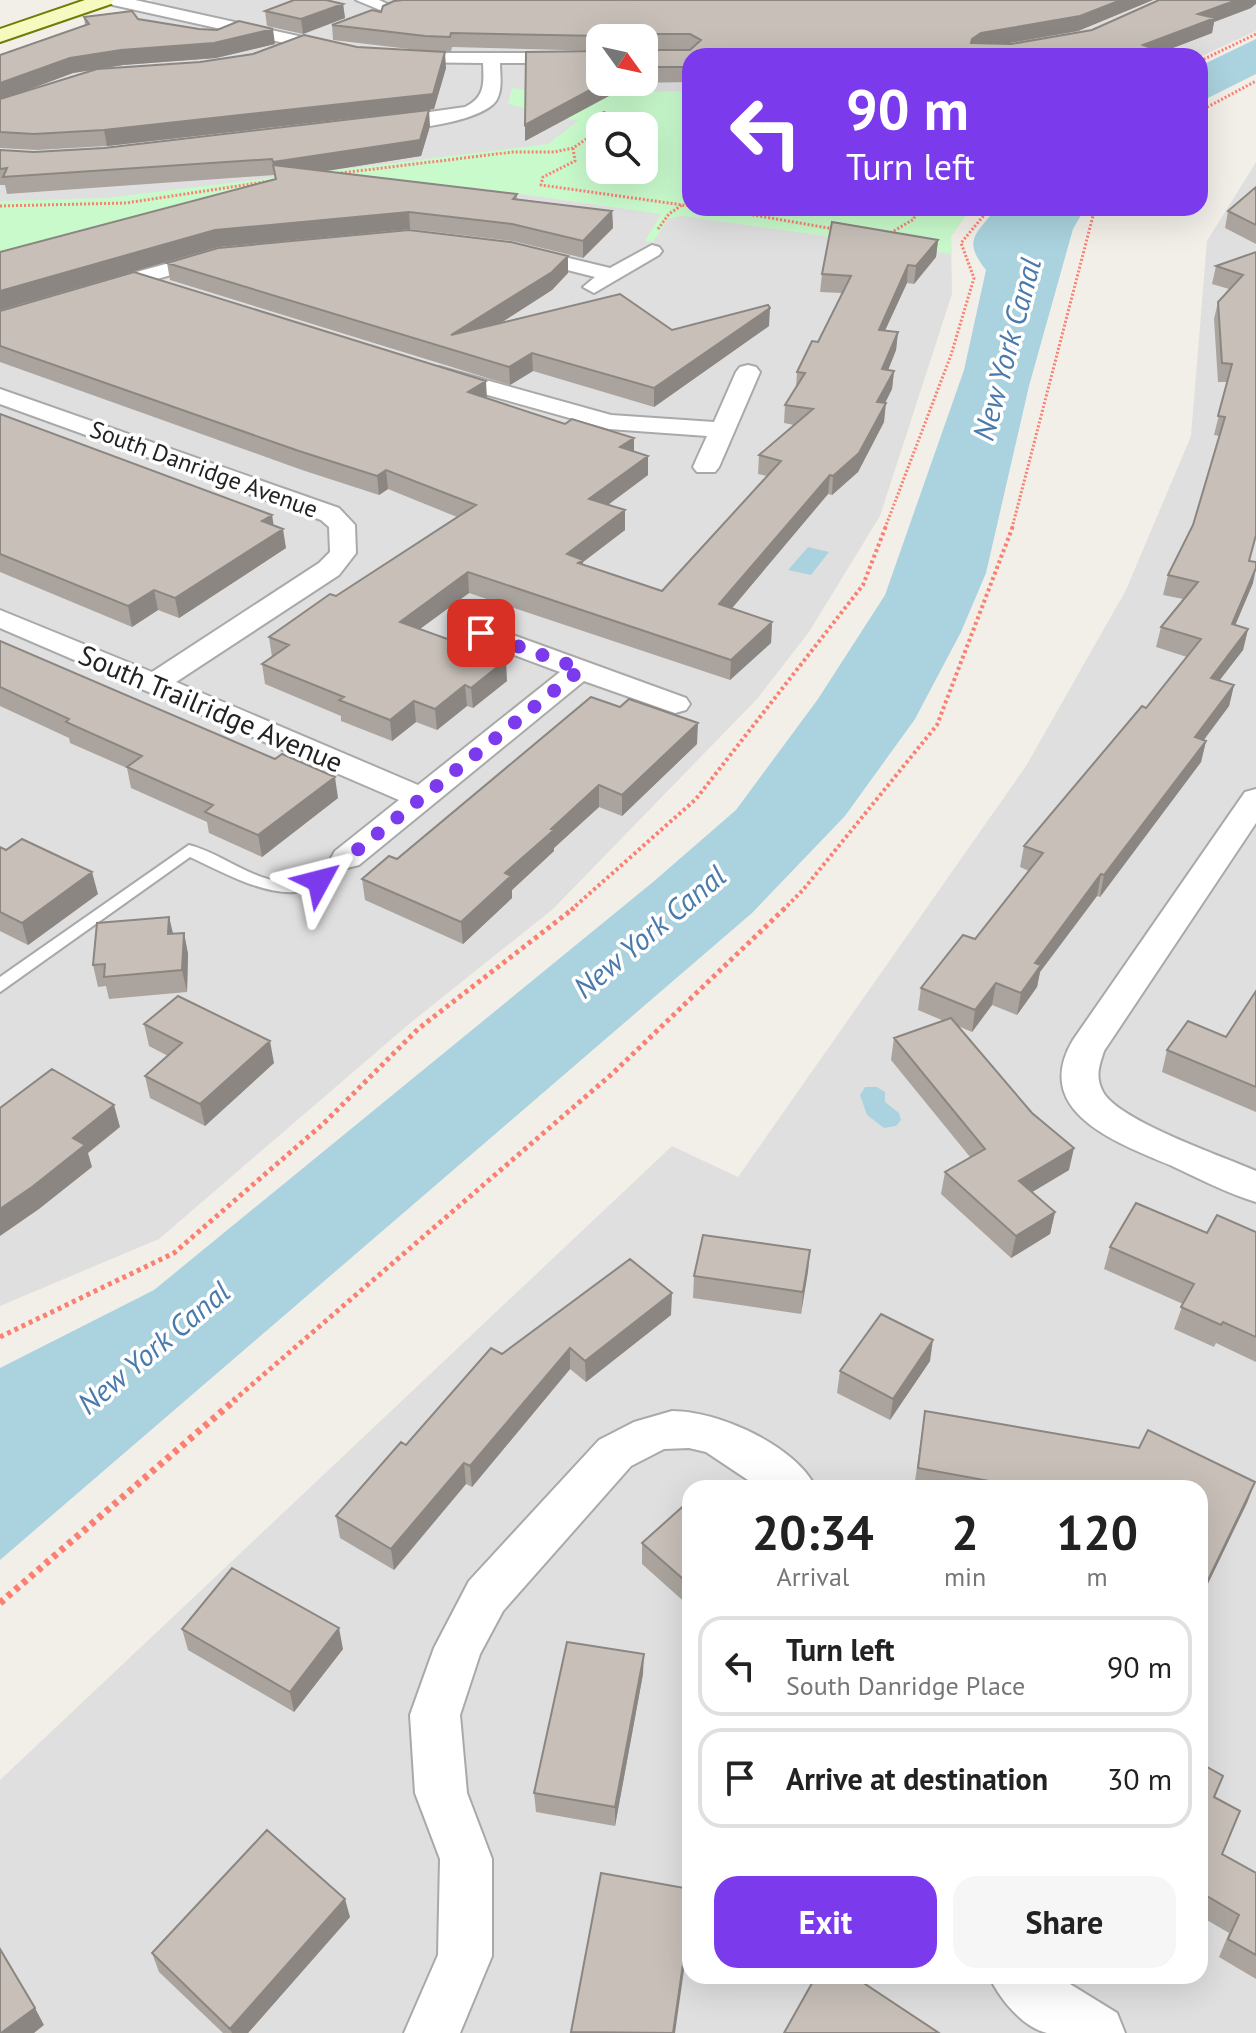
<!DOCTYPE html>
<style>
:root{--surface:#fff;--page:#f6f6f6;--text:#222;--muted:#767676;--line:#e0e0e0;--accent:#7c3aed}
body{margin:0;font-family:"PT Sans",sans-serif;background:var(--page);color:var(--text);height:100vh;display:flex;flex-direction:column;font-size:30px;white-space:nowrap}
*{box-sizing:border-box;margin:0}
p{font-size:26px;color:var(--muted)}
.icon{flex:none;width:44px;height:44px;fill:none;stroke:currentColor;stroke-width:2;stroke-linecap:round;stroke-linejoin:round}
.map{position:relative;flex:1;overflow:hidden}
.side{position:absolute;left:682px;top:1480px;width:526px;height:504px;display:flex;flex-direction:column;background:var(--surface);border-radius:24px;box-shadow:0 8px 32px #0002}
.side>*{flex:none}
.top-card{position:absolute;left:682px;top:48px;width:526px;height:168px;border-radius:24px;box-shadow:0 8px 32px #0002;background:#7c3aed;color:#fff;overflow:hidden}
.needle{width:52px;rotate:123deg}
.fabs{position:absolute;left:586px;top:24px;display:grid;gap:16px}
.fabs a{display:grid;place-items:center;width:72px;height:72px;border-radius:16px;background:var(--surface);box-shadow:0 8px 32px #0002;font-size:40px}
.pin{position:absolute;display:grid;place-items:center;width:68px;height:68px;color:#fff;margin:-34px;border-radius:16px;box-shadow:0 4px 12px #0006}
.me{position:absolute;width:88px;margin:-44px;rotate:52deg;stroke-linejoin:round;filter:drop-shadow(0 0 6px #0008)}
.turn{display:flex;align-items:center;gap:28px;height:168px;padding:0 32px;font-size:36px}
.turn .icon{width:104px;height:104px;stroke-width:2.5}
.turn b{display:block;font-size:56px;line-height:68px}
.eta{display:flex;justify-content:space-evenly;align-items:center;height:136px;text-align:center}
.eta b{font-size:48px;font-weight:600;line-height:56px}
.action{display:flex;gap:16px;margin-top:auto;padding:16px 32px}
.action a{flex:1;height:92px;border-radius:24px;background:var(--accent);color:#fff;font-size:32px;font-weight:600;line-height:92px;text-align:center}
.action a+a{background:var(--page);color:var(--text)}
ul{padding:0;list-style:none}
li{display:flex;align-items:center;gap:24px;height:100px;margin:0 16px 12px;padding:0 16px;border:4px solid var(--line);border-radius:24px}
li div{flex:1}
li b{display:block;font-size:30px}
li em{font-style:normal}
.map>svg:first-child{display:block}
</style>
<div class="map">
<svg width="1256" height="2033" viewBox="0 0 1256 2033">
<rect width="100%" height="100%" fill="#f2efe9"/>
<!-- residential -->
<path fill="#e0dfdf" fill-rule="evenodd" d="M153,0H1256V31L1200,57L690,56V208H971L951,236L952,294L880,516L809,632L757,699L553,909L409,1024L159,1239L0,1306V56ZM600,38H644V82H600ZM600,126H644V170H600Z
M1256,162V2033H0V1780L672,1146L738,1177L1026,766L1126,590L1191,436L1207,241ZM690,1488H1200V1976H690Z"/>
<!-- park -->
<path fill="#c8facc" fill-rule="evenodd" d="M512,88L548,93L690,91V208H971L951,236L952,254L682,216L669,218L653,242L645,241L661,214L472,187L201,210L0,259V201L106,198L548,144L578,121L508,104ZM600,126H644V170H600Z"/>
<!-- water -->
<path fill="#aad3df" d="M1256,39V74L1200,102V66Z
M996,208H1085L1073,229L1029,386L986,573L961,632L915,719L845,816L752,913L0,1560V1368L154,1290L653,882L736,810L818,699L885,595L964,370L986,270C962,240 976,235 996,208Z
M808,547L829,552L811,575L788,570Z
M865,1087H877L885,1092V1102L899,1113L901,1120L896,1126L884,1128L867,1115L860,1095Z"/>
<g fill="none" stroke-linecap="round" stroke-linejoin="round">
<defs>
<path id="lane" d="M189,845C224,854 256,884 294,883C317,883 331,849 353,854L355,858C305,920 248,884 190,857L0,992V977Z"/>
<path id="street" d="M105,0H135L339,45L347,50L339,55L113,5Z
M356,0H379L398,9L390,14Z
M398,53H600V63H500C500,75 503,90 496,101C481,122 398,134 374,128L371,124L374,120L380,119L465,107C485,97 484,84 483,63L392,62L389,58Z
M652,245L659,247L662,251L659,255L594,293L583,287L595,277L516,257L513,253L523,247L610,268Z
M213,251L223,257L220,261L101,295L90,289L93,284Z
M748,365L756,367L760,372L719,467L715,472H697L693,467L707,436L609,429L431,379L427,374L431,369L439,367L611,415L714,422L736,372L740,367Z
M0,389L339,508L355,525L356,553L339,575L176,682L418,785L560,672L471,639L467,633L471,627L481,624L491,627L686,698L690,704L686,710L675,713L584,681L359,865L347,868L335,865L331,858L335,851L399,800L0,628V610L152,672L319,563L330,552L329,527L321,520L0,404Z
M1256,789V823L1104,1051C1099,1066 1095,1077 1103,1092C1119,1121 1222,1156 1256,1171V1202C1226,1193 1198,1178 1170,1165C1118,1143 1030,1112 1073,1040L1245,792Z
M672,1411C718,1411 795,1445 816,1488H760L706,1452L689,1448L664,1449L631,1466L503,1611L480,1654L460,1715L467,1793L492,1859V1956L460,2033H404L438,1955L440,1859L415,1793L410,1715L434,1648L469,1581L599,1440L634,1422Z
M989,1976H1057L1117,2013L1125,2033C1103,2033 1068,2033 1047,2033C1022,2027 999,1998 989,1976Z"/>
<path id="secondary" d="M85,0H114L111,4L0,42V29Z"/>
</defs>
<!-- lane casing -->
<use href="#lane" stroke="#a9a9a9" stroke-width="4"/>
<!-- street casing -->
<use href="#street" stroke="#a9a9a9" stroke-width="4"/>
<!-- secondary casing -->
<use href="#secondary" stroke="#707d05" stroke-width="4"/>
<!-- path-far3 -->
<path stroke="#fa8072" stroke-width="3" stroke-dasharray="2 2" stroke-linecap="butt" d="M1200,61L1256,34
M604,111V126
M1200,111L1256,81
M573,148L575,161L543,177L541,185L690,206
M333,174L513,152H554L573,148L600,130
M0,206L126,203L271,181
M713,208L834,229
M658,229L669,214L682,205
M887,235L914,219L916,208
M885,528L951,355L974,278L961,243L990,208
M1012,528L1095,208"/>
<!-- path-far2 -->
<path stroke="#fa8072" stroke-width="4" stroke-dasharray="3 3" stroke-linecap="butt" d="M571,910L696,799L863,585L886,526
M783,910L803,890L937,725L1013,526"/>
<!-- path-far1 -->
<path stroke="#fa8072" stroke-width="5" stroke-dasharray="4 4" stroke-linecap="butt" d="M0,1337L174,1253L323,1124L418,1029L574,908
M233,1401L613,1073L785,908"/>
<!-- path -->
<path stroke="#fa8072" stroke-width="7" stroke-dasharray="5 5" stroke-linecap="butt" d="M0,1603L236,1399"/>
<!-- lane -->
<use href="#lane" fill="#fff" fill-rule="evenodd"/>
<!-- street -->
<use href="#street" fill="#fff" fill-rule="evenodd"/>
<!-- secondary -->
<use href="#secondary" fill="#f7fabf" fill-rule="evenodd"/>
</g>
<!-- wall -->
<path fill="#aba49e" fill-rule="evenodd" d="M403,0H1153L1078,31L1004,44H1011L1251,8L1214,22L1212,33L1162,52L1167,54V56H690V82L633,83L525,141L600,51L452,47L451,52L426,51L333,40L332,25L381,12ZM600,38H644V49H691L644,50V82H600Z
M343,4L345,18L303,34L267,26L265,11Z
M84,17L138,19L275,44L216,58L123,65L106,68H446L434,109L107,146L37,150L0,148V55L85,25ZM92,70L14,95L73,73Z
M430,126L421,156L324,171L517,194V199L612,211L613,228L583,258L513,241L410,229L218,247L0,310V252L275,179L274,175L7,194L5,185H0V150L34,152Z
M1256,187V244L1225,228L1228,211Z
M938,240L936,257L914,284L907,283L885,330L898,332L896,350L888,370L894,371L892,389L885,403L884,422L858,472L832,495L828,494L731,609L772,622L771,643L730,680L469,593L420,629L507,681L473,708L467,706L437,730L416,722L392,741L341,721V716L265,684L262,664L272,657L269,637L336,596L457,517L388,489L379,495L302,470L0,362V311L487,398L565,424L634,438V451L648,475L608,505L625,510V530L583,562V565L662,591L767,476L758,474L759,455L794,425L784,423L785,405L796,387L797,372L818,342L842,293L820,292L822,274Z
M1256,252L1250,561L1253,583L1235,625L1248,629L1243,650L1219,680L1234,685L1229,706L1204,740L1206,741L1201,762L1100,897L1097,896L1040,972L1037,987L1017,1015L992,1005L972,1032L958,1026L1069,1170L1032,1192L1055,1212L1050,1234L1011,1258L941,1194L945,1172L970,1157L891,1060L894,1038L944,1021L918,1010L921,988L975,939L1029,871L1020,867L1024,846L1146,708L1187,657L1156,647L1161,627L1183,599L1163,595L1168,575L1193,525L1219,436L1214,435L1227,382H1218L1214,319L1218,302L1229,289L1212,284L1216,266Z
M568,256V273L552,290L499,324L672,330L769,326L654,407L533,371L510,385L170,280L167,263Z
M0,414L272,515L273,525L286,548L179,618L158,610L132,627L0,572Z
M0,641L338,798L262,857L209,833L207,822L131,788L127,768L70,743L69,738L0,706Z
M697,744L622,816L599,807L554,848V851L512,890V898L463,944L365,900L362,879L397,859Z
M0,847L6,850L98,894L28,945L0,931Z
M169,917L173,934L184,933L188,954L187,992L109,999L106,986L98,987L93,965Z
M1256,991V1112L1162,1072L1167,1050L1226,1037Z
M144,1024L274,1063L205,1126L150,1098L145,1076L168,1056L149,1046Z
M1256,1232V1362L1216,1343L1214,1347L1174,1329L1183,1304L1104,1269L1110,1247L1207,1233Z
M810,1250L801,1314L693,1298L694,1276Z
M671,1315L586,1382L570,1369L472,1487L466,1484L394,1570L340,1538L336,1516L406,1445L502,1354Z
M930,1361L890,1420L837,1393L840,1371Z
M925,1411L1255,1482L1247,1503L1200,1600V1488H914Z
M690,1500V1607L642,1564V1543Z
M182,1629L343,1649L294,1712L188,1650Z
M643,1674L615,1826L536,1812L534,1793Z
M1200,1763L1214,1797L1222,1854L1256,1873V1979L1219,1957L1229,1933L1200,1916Z
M350,1917L248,2033H223L159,1972L152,1953Z"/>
<!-- shaded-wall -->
<path fill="#8b8681" d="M1121,0H1153L1078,31L980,48L970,53L972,39L981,33Z
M1237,0H1256V4L1251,8L1214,22L1212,33L1152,56L1167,54V56H1141L1143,45L1198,14Z
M343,4L345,18L303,34L301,19Z
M273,29L275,44L216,58L123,65L73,73L0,100V83L70,58Z
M445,52L446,68L434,109L107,146L104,130Z
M605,82L633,83L525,141V125Z
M429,110L430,126L421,156L276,179L273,165L275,179L273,162Z
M612,211L613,228L583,258V241Z
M409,212L410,229L218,247L0,310V291L215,230Z
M938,240L936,257L914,284L916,266Z
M568,256V273L552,290L457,351L451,335Z
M908,265L907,283L877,348L879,330Z
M770,308L769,326L654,407V388Z
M898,332L896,350L881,388L882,369Z
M532,353L533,371L510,385L509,367Z
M894,371L892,389L876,421L877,402Z
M486,381L487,399L468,392Z
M886,403L884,422L858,472L832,495L833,476Z
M634,438V457L620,447Z
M648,456V475L590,518L589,499Z
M386,470L388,489L379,495L377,476Z
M830,475L828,494L718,625L719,604Z
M625,510V530L583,562V580L567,554Z
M272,515L275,534L283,529L286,548L179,618L175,598L262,521Z
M1256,568L1253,583L1227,645L1232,624Z
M468,572L469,593L402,642L400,622Z
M154,590L158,610L132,627L128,606Z
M772,622L771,643L730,680L731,660Z
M1248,629L1243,650L1206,698L1211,678Z
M506,660L507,681L473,708L471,688Z
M465,685L467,706L437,730L435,709Z
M1234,685L1229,706L1190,758L1195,737Z
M414,701L416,722L392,741L390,720Z
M698,723L697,744L622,816V795Z
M1206,741L1201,762L1100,897L1104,875Z
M335,777L338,798L262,857L258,835Z
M599,785V807L554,848V851L512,890V898L463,944L461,922L505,873L551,829Z
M92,872L98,894L28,945L22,923Z
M1101,874L1097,896L1040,972L1037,987L1017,1015L1021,993L1035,963Z
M169,917L174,938L168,934Z
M184,933L188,954L187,992L182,970Z
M996,983L992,1005L972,1032L975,1010Z
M270,1041L274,1063L205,1126L200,1104Z
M114,1105L120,1127L88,1153L92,1167L39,1209L0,1236V1209L73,1138Z
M1074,1148L1069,1170L1014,1203L1019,1181Z
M1055,1212L1050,1234L1011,1258L1016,1236Z
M810,1250L808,1272L801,1314L803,1292Z
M672,1293L671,1315L586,1382L585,1361Z
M933,1340L930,1361L890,1420L893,1399Z
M570,1348V1369L472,1487L470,1466Z
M464,1463L466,1484L394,1570L391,1549Z
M1255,1482L1247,1503L1200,1600L1208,1580Z
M339,1628L343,1649L294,1712L290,1692Z
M644,1654L643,1674L615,1826V1807Z
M345,1899L350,1917L248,2033H232L230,2029Z
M690,1916V1928L675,2033H673Z
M35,2008L44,2025L34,2033H1Z"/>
<!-- building -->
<path fill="#c7bfb8" stroke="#8b8681" stroke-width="2" d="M294,0H326L343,4L301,19L265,11Z
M403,0H1121L1080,16L981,33L972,39L971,43L1011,44L1092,30L1159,0H1237L1198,14L1215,18L1143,45L1167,54L1150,56H690V67H644V50H690L701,40L690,34H644L641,38H602V36L451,33L450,37L425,36L332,25L372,10L381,12L383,6L394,1Z
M132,11L138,19L199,29L217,30L239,21L273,29L214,43L121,50L70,58L0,83V55L89,24L84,17Z
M304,35L357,47L445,52L433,94L104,130L34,134L0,132V99L97,69L200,62L253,54Z
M600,51V82H605L525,125L526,52Z
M429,110L420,140L273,162L272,159L3,177L7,168L0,169V150L34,152L104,148Z
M273,165L517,194L513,199L612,211L583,241L512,224L409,212L215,230L0,291V252L276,179Z
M1256,187V225L1228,211Z
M832,222L938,240L916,266L908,265L879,330L898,332L882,369L894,371L877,402L886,403L859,453L833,476L830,475L719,604L772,622L731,660L468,572L400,622L506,660L471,688L465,685L435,709L414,701L390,720L339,700L344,697L262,664L289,645L269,637L330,594L336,596L476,505L386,470L377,476L299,451L0,346V311L134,272L486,381L468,392L565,424L572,419L634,438L620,447L648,456L589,499L625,510L567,554L583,560L578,563L662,591L781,461L759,455L813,409L785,405L805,373L797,372L812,341L818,342L851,276L822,274Z
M409,230L511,242L568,256L552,272L451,335L620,294L672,330L768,305L770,308L654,388L532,353L509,367L167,263L218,248Z
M1256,252V535L1249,561L1256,562V568L1232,624L1248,629L1211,678L1234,685L1195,737L1206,741L1104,875L1101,874L1035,963L1041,965L1021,993L996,983L975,1010L921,988L963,935L975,939L1043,853L1024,846L1142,706L1146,708L1201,639L1161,627L1198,582L1168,575L1193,525L1225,417L1218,416L1232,364L1222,363L1218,302L1243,275L1216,266Z
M0,414L272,515L262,521L283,529L175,598L154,590L128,606L0,554Z
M0,641L275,759L282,754L335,777L258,835L205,812L213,805L127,767L142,756L66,722L69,719L0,687Z
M591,697L620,707L629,699L698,723L622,795L599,785L551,829L554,830L505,873L511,876L461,922L362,879L389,856L397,859Z
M22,839L92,872L22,923L0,912V847L6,850Z
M169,917L168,934L184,933L182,970L104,977L105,964L93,965L97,923Z
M1256,991V1087L1167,1050L1188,1021L1226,1037Z
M178,996L270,1041L200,1104L145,1076L182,1043L144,1024Z
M951,1018L1032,1113L1074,1148L1019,1181L1055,1212L1016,1236L945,1172L985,1149L894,1038Z
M52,1069L114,1105L73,1138L85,1145L32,1187L0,1209V1108Z
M1136,1203L1207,1233L1217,1215L1256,1232V1337L1223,1322L1221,1325L1181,1307L1194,1284L1110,1247Z
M703,1235L810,1250L803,1292L694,1276Z
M630,1259L672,1293L585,1361L570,1348L470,1466L464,1463L391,1549L336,1516L401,1442L406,1445L491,1348L502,1354Z
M881,1314L933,1340L893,1399L840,1371Z
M925,1411L1139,1448L1148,1430L1255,1482L1208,1580L1200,1576V1488H1027L918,1468Z
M690,1500V1585L642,1543Z
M232,1568L339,1628L290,1692L182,1629Z
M567,1642L644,1654L615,1807L534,1793Z
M1200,1763L1223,1776L1214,1797L1240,1811L1222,1854L1256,1873V1955L1228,1939L1239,1915L1200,1892Z
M267,1830L345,1899L230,2029L152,1953Z
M601,1873L690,1889V1916L673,2033L571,2032Z
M0,1949L35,2008L1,2033H0Z
M816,1976H853L939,2033H784Z"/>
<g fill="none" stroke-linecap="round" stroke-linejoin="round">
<!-- route -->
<path stroke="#7c3aed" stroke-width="14" stroke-dasharray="0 25.2" d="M319,881L581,669L481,633"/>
</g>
<g text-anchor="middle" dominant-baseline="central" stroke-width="7" stroke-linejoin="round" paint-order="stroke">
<!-- far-street labels -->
<g font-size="24" fill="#222" stroke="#fff">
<text transform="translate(204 469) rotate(20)">South Danridge Avenue</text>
</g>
<!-- street labels -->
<g font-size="28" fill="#222" stroke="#fff">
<text transform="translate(211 708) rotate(23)">South Trailridge Avenue</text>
</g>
<!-- water labels -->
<g font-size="30" font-style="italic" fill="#4a7aab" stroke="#fff">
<text transform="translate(1006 349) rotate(-75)">New York Canal</text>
<text transform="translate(649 931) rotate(-40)">New York Canal</text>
<text transform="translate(153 1347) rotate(-40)">New York Canal</text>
</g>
</g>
</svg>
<div class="fabs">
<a><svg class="needle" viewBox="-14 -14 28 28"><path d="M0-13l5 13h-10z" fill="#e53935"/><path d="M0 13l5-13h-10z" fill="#767676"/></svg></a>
<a><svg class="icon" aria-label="search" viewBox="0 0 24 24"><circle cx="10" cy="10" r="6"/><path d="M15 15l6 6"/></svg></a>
</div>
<div class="pin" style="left:481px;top:633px;background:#d93025"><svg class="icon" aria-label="arrive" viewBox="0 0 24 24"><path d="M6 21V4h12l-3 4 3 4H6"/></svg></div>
<svg class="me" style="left:319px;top:881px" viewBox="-20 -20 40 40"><path d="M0-17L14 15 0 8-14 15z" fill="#7c3aed" stroke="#fff" stroke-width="4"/></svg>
<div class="top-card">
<div class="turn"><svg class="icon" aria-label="left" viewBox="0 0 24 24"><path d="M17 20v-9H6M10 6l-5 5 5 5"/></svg><div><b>90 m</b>Turn left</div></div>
</div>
<section class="side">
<div class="eta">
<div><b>20:34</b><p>Arrival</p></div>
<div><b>2</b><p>min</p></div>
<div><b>120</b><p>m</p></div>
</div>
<ul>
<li><svg class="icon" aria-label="left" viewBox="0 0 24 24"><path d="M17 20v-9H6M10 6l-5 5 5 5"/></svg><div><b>Turn left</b><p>South Danridge Place</p></div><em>90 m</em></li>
<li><svg class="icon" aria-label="arrive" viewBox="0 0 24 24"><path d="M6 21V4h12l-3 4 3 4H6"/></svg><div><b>Arrive at destination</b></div><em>30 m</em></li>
</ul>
<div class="action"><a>Exit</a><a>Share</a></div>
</section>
</div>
